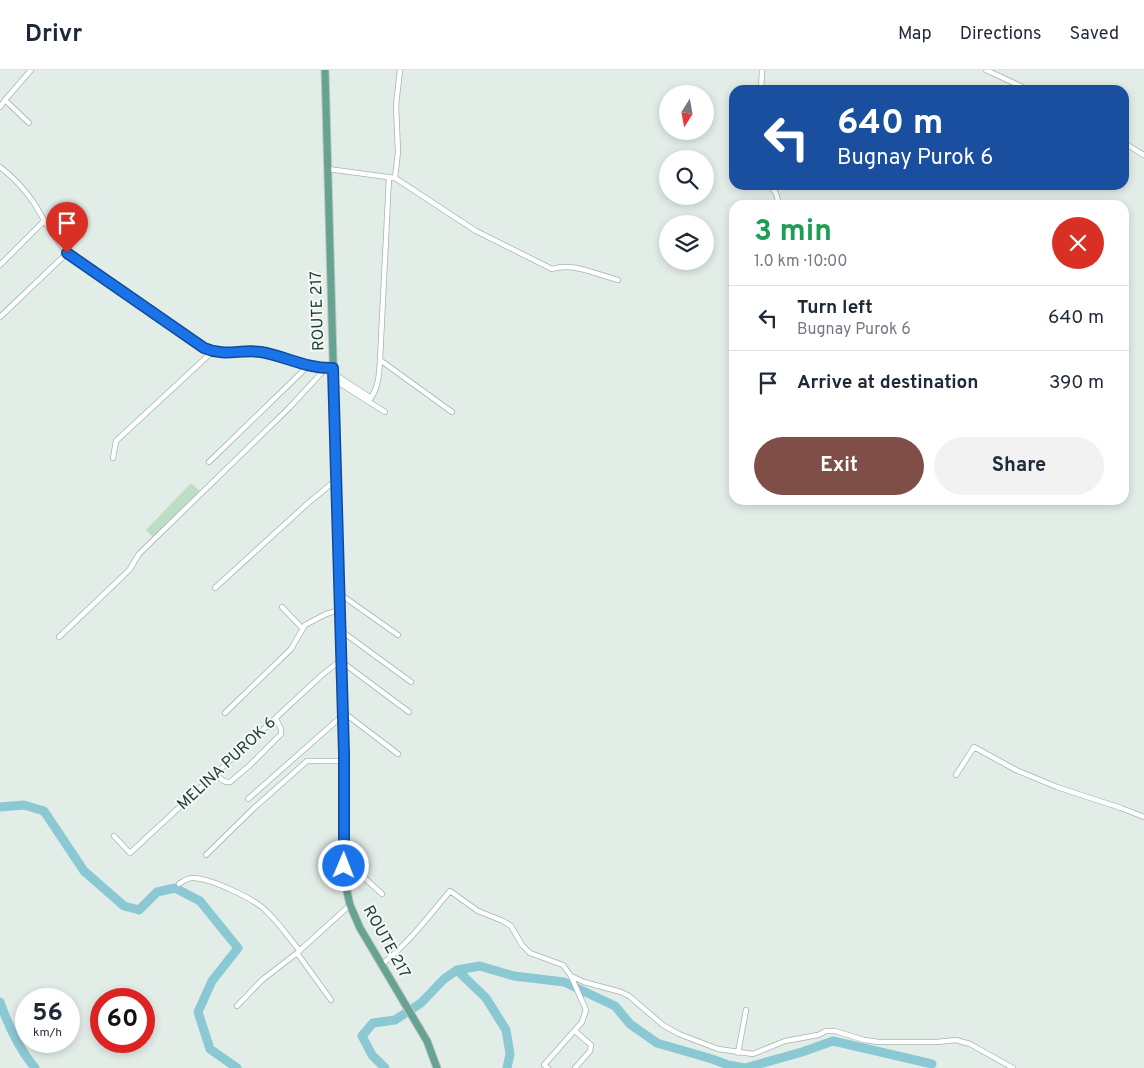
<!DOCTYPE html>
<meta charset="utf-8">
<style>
:root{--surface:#fff;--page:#f2f2f3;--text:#1f2937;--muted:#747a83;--line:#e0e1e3;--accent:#7f4f47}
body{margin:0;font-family:Overpass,sans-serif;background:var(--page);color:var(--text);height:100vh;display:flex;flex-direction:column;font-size:19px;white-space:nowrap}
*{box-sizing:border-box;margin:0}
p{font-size:16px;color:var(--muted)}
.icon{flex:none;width:28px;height:28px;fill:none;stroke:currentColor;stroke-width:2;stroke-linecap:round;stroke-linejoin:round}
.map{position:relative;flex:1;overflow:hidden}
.drawer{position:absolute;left:729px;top:130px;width:400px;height:305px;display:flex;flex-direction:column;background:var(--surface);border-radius:15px;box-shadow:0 2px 8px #0003}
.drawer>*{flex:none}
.top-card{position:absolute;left:729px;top:15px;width:400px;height:105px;border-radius:15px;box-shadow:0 2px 8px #0003;background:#1a4fa0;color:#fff;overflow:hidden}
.needle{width:32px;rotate:191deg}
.controls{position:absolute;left:659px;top:15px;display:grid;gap:10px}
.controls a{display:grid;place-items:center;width:55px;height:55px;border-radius:50%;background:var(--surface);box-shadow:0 2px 8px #0003;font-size:25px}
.speed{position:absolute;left:15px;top:918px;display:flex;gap:10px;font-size:25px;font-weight:700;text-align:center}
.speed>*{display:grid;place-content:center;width:65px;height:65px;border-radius:50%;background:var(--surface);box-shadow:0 2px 8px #0003;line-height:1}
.speed small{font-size:12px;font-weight:400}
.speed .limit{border:8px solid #d22;background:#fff;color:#111}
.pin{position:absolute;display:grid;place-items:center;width:42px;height:42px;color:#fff;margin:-51px -21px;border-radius:50% 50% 50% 0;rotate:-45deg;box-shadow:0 0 5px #0007}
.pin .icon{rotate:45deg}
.me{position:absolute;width:55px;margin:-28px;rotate:1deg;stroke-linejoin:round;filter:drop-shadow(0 0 4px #0008)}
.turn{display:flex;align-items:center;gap:18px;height:105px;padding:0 25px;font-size:22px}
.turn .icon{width:65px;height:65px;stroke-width:2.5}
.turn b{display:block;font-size:35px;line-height:42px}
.round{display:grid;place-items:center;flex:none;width:52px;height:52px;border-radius:26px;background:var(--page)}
.headline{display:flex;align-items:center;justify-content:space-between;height:85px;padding:0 25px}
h1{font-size:30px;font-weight:700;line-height:38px;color:#1e9e55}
.primary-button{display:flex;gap:10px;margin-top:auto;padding:10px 25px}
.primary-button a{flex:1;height:58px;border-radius:30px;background:var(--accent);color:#fff;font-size:20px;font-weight:700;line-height:58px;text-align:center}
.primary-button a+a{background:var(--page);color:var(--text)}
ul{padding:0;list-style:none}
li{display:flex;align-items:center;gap:15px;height:65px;padding:0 25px;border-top:1px solid var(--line)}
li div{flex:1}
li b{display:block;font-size:19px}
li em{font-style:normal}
header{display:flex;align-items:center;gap:30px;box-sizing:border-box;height:70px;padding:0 25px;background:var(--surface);border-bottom:1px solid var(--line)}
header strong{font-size:24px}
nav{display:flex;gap:28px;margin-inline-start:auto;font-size:18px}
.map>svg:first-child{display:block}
</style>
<header>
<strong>Drivr</strong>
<nav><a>Map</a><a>Directions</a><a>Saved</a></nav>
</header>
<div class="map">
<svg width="1144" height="998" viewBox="0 0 1144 998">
<rect width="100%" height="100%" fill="#e3ede8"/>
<!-- green -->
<path fill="#bbdec4" d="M191,413L202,423L156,470L146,460Z"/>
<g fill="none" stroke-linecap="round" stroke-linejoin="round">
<!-- river -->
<path stroke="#8ac8d3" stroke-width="9" d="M0,737L24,735L44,741L84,801L124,836L139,840L157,822L175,818L200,831L238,878L212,911L198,942L210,979L237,998
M457,900L486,928L506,960L510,984L507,998
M0,932C8,955 19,979 35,998
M385,998L372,985L362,966L373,953L395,950L421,933L444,909L457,900L480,896L514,906L564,912L615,936L630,954L657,973L712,989L728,995L745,998L802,982L833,971L932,994"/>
<defs>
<path id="minor" d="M986,0L1029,20
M761,20L762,0
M5,30L31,0
M0,37L5,30L29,53
M1124,73L1144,85
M0,97C13,107 25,120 34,133C46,153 55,171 72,187L204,278C225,287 240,279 261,282C286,286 307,299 333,298
M328,99L395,108L476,161L552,199C574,192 597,205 618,210
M395,108L398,82L396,35L400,0
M769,115L776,123L779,135
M0,195L44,151
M0,247L67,183
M380,290L452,342
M333,303L371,328C379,316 379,304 380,290L389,107
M333,309L385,342
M113,388L116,371L212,282
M209,392L308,296
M215,518L307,434L336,410
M340,524L398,565
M282,537L302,558
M340,560L411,612
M59,567L123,506L130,499L139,484L289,338L326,298
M342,592L409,642
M343,642L398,684
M225,643L291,579L305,555L326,544L340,540
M216,703C219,708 223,713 230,712L249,696L281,664V659L276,649
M956,705L974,677L1016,700L1057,717L1121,738L1144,747
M248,729L343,645
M114,766L130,783L322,605L341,590
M206,785L254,738L307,691H344
M345,792L356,800L382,824
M179,814C183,811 188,808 193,808C210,808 252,828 264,839C278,851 288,867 300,881
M297,883L331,930
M381,895C408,874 428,847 450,821L478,841L503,851L511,856L522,875L530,883L563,895L571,906L584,912L621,922L629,926L663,955L679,964L718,979L753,984L785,971L818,965L826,961H835L864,970L879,972H937L956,970L970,974L1013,998
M237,936L262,910L297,883L350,835
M575,961L591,975L590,981L575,998
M738,983L746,940
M548,998L544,995L582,952L586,940L571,906"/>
<path id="primary" d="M325,0L344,683L345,812L350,835L360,858L427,971L437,998"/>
</defs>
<!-- minor casing -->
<use href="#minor" stroke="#a5b5af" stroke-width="6"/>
<!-- primary casing -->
<use href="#primary" stroke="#c1c9c7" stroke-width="9"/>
<!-- minor -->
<use href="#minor" stroke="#fff" stroke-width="4.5"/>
<!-- primary -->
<use href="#primary" stroke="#67a393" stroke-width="7"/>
</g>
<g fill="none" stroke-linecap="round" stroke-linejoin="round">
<defs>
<path id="route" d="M67,183L204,278C225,287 240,279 261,282C285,286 307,299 333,298L344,683V796"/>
</defs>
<!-- route casing -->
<use href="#route" stroke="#114b97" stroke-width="12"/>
<!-- route -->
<use href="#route" stroke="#1a73e8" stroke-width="9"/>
</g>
<g text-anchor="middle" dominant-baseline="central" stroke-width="4" stroke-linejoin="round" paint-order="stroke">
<!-- street labels -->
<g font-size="16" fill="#223f37" stroke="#f4f9f6">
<text transform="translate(318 241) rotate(-92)">ROUTE 217</text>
<text transform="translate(227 694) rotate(-43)">MELINA PUROK 6</text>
<text transform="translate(386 872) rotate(61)">ROUTE 217</text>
</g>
</g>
</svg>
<div class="controls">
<a><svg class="needle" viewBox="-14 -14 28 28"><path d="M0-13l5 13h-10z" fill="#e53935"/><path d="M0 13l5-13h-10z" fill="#747a83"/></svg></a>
<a><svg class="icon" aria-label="search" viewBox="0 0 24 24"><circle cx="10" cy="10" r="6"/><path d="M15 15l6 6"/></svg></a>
<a><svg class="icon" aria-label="layers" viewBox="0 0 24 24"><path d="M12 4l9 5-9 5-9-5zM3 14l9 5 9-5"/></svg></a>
</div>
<div class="speed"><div>56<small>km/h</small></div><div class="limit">60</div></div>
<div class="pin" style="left:67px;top:183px;background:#d93025"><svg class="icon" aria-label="arrive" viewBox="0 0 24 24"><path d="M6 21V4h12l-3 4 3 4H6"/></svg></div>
<svg class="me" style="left:344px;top:796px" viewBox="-20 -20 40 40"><circle r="17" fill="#1a73e8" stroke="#fff" stroke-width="3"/><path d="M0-11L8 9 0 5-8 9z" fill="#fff"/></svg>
<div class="top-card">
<div class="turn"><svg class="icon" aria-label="left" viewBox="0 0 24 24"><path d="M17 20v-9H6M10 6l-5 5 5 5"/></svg><div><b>640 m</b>Bugnay Purok 6</div></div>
</div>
<section class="drawer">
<div class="headline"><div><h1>3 min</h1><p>1.0 km · 10:00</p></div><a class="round" style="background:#d93025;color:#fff"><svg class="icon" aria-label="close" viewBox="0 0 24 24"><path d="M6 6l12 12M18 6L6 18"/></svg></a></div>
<ul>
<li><svg class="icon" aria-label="left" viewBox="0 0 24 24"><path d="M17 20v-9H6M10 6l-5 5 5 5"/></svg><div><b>Turn left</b><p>Bugnay Purok 6</p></div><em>640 m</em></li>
<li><svg class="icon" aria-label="arrive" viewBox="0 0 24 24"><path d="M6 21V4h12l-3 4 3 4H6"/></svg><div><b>Arrive at destination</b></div><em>390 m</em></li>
</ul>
<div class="primary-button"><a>Exit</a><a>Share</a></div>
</section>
</div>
